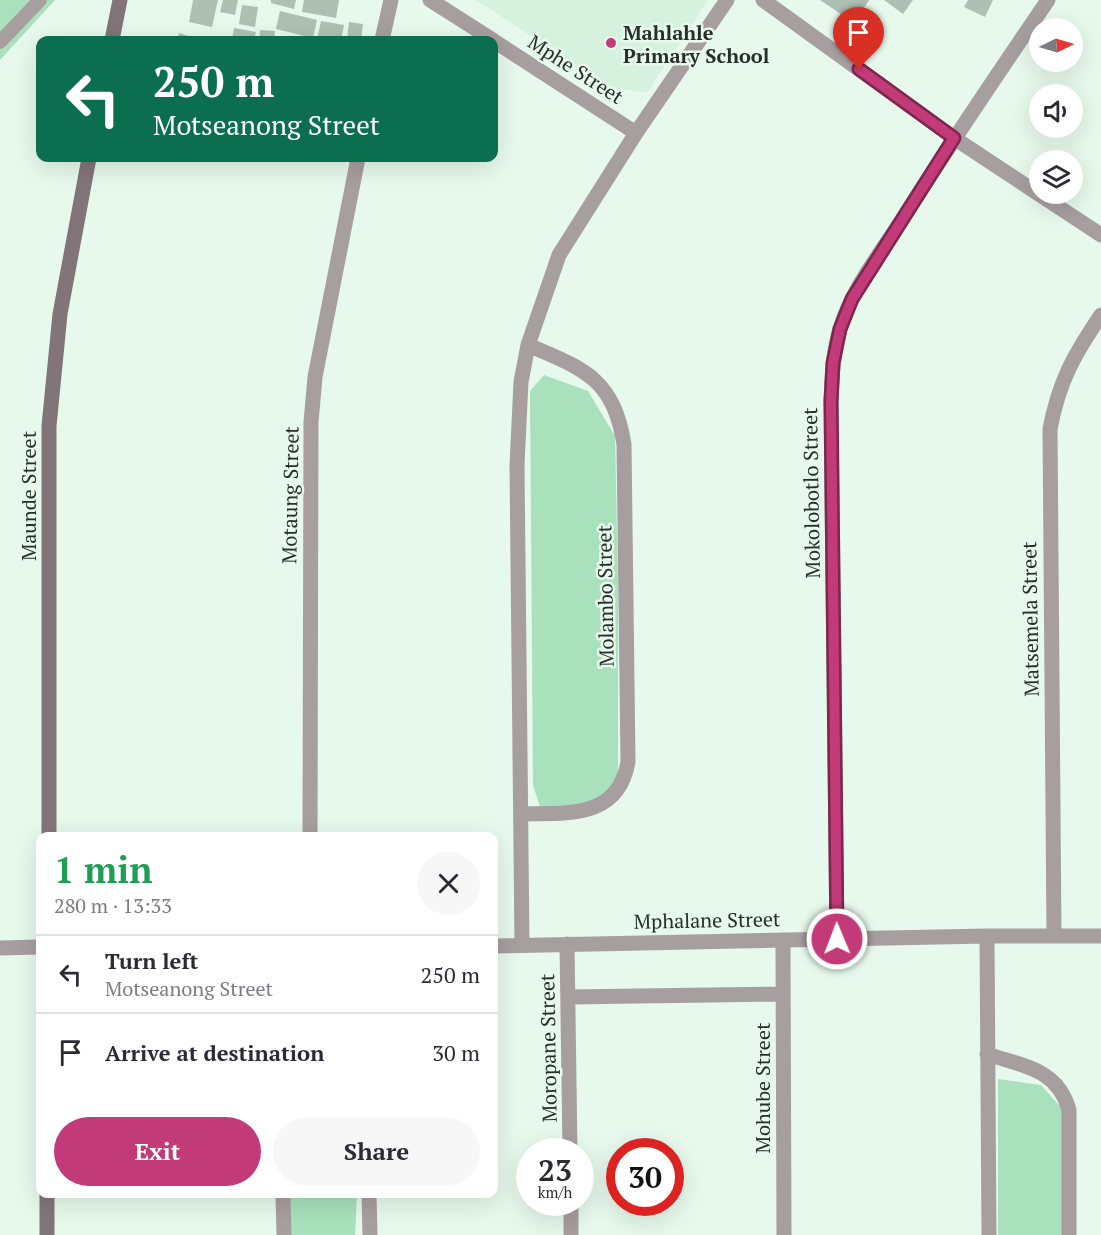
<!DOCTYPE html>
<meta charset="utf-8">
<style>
:root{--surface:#fff;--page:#f7f7f7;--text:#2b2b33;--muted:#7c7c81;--line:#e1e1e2;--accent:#c23a77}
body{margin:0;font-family:"PT Serif",serif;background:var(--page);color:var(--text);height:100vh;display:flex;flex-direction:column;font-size:22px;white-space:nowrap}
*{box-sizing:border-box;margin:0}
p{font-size:20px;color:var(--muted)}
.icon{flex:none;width:33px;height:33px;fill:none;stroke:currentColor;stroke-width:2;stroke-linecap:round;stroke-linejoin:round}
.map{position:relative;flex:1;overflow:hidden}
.details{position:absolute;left:36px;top:832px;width:462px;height:366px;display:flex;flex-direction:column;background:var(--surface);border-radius:12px;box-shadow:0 6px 24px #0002}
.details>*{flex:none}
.guide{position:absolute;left:36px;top:36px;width:462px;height:126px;border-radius:12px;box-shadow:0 6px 24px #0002;background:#0b6e4f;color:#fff;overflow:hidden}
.needle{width:39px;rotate:85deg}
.fabs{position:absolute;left:1029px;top:18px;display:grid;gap:12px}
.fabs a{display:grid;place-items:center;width:54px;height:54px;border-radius:50%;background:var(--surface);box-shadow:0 6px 24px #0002;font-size:30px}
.speed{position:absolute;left:516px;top:1138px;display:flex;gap:12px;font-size:30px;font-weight:700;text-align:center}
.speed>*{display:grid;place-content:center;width:78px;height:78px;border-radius:50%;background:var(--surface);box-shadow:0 6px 24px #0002;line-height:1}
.speed small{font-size:15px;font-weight:400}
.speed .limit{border:9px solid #d22;background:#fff;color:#111}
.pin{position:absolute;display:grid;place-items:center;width:51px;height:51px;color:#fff;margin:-62px -26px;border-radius:50% 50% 50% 0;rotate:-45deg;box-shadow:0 0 6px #0007}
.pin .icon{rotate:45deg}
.me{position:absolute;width:66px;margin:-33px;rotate:359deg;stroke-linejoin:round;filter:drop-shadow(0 0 4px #0008)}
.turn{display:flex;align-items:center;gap:21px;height:126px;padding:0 18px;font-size:27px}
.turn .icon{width:78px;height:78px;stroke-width:2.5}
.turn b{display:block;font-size:42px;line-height:51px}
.round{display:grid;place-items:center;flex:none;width:63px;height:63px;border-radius:32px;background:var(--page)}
.overview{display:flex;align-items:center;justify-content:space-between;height:102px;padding:0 18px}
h1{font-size:36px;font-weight:700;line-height:45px;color:#1e9e55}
.primary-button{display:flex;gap:12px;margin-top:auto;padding:12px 18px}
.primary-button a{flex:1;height:69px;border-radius:36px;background:var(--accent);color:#fff;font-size:24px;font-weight:700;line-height:69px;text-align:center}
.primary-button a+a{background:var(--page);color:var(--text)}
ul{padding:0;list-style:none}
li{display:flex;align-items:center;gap:18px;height:78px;padding:0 18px;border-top:2px solid var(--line)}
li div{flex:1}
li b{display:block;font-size:22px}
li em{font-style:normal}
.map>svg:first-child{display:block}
</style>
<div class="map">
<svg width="1101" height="1235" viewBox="0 0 1101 1235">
<rect width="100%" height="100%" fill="#e7f9ec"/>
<!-- built -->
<path fill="#d7f1df" d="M476,0H708L647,93L609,87Z"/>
<!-- green -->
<path fill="#a8e1bb" d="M0,0H55L0,60Z
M544,375L588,391L615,436L618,579V787L594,806L540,807L533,785L530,391Z
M998,1079L1041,1085L1065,1112L1063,1235H998Z
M291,1194H357L355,1235H291Z"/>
<!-- building -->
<path fill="#aec0b4" d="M193,0H218L212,27L189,22Z
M223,0H238L235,15L220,12Z
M271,0H296L294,9L271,3Z
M304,0H339L336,18L302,12Z
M820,0H869L854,23Z
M884,0H913L903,14Z
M968,0H993L985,17L964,7Z
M242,5L258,7L255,27L239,24Z
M280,11L317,20L313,38L276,29Z
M321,21L344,25L341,40H317Z
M349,22L363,24L361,40H347Z
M234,28L256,32L254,40L232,39Z
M260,30L275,31L274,40H259Z
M179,33L202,40H177Z"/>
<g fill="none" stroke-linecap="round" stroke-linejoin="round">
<!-- lane -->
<path stroke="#a79ea0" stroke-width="14" d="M0,42L40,0"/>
<!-- street -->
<path stroke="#a79ea0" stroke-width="15" d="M430,0L493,40
M763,0L954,138L1101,235
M382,40L391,0
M494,41L636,133
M522,814C568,813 618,819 628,762L624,444C613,378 584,369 528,345
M310,837L311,422L315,377L358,158
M1054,935L1050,429C1059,381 1074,355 1101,315
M987,936L989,1235
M837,939L831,401C832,377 833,352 840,329C852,288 881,253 903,218C950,144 999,72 1048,0
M783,940L784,1235
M567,944L570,1152
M522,945L517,465L521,382L528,345L559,255L636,133L727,0
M494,946L987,936H1101
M0,948L40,947
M568,997L782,994
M987,1054C1023,1066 1058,1069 1069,1110V1235
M283,1194L284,1235
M369,1194L370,1235
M571,1203V1235"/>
<!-- secondary -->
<path stroke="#827579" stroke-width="15" d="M112,40L120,0
M49,837V426L60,314L89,158
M47,1235V1194"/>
</g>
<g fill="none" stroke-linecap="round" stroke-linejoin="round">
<defs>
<path id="route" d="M837,939L831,401L833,363L840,329L852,299L954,138L859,69"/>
</defs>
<!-- route casing -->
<use href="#route" stroke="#7e264d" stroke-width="15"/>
<!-- route -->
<use href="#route" stroke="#c23a77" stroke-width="10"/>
</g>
<!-- markers -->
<circle fill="#c23a77" stroke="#e7f9ec" stroke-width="2" cx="611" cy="43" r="6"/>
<g text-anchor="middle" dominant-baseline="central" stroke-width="5" stroke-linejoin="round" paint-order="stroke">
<!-- poi labels -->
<g font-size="20" font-weight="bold" fill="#272e2a" stroke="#e7f9ec" text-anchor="start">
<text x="623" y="32">Mahlahle<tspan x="623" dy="23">Primary School</tspan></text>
</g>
<!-- street labels -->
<g font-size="20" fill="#272e2a" stroke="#e7f9ec">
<text transform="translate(576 69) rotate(33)">Mphe Street</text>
<text transform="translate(811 493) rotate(-91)">Mokolobotlo Street</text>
<text transform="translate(290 495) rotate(-89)">Motaung Street</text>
<text transform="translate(28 496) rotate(-90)">Maunde Street</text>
<text transform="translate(605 596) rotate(-91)">Molambo Street</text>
<text transform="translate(1030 619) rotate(-91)">Matsemela Street</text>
<text transform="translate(707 920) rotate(-1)">Mphalane Street</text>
<text transform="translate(548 1048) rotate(-91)">Moropane Street</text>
<text transform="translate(762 1088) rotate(-90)">Mohube Street</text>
</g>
</g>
</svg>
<div class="fabs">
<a><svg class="needle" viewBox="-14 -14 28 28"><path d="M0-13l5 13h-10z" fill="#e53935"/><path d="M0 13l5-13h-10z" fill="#7c7c81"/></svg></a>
<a><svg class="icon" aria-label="sound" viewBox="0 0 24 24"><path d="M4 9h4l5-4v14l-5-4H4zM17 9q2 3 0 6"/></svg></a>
<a><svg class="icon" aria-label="layers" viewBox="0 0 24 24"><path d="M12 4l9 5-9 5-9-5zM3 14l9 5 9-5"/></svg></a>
</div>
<div class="speed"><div>23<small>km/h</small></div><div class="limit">30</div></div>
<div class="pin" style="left:859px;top:69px;background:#d93025"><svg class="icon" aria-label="arrive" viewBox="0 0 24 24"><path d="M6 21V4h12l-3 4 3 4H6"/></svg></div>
<svg class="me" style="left:837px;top:939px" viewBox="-20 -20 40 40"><circle r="17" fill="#c23a77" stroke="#fff" stroke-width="3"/><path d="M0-11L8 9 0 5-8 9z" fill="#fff"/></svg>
<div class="guide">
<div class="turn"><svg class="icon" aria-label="left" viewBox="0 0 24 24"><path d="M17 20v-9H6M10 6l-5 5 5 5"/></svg><div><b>250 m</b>Motseanong Street</div></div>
</div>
<section class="details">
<div class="overview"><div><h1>1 min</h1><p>280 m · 13:33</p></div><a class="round"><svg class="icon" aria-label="close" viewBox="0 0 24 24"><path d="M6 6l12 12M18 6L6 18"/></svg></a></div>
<ul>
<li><svg class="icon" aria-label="left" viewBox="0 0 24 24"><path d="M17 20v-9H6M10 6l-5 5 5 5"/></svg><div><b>Turn left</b><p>Motseanong Street</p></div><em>250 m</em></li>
<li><svg class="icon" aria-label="arrive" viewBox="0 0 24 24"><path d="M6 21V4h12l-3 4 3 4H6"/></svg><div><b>Arrive at destination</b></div><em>30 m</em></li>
</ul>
<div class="primary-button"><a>Exit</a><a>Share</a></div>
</section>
</div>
